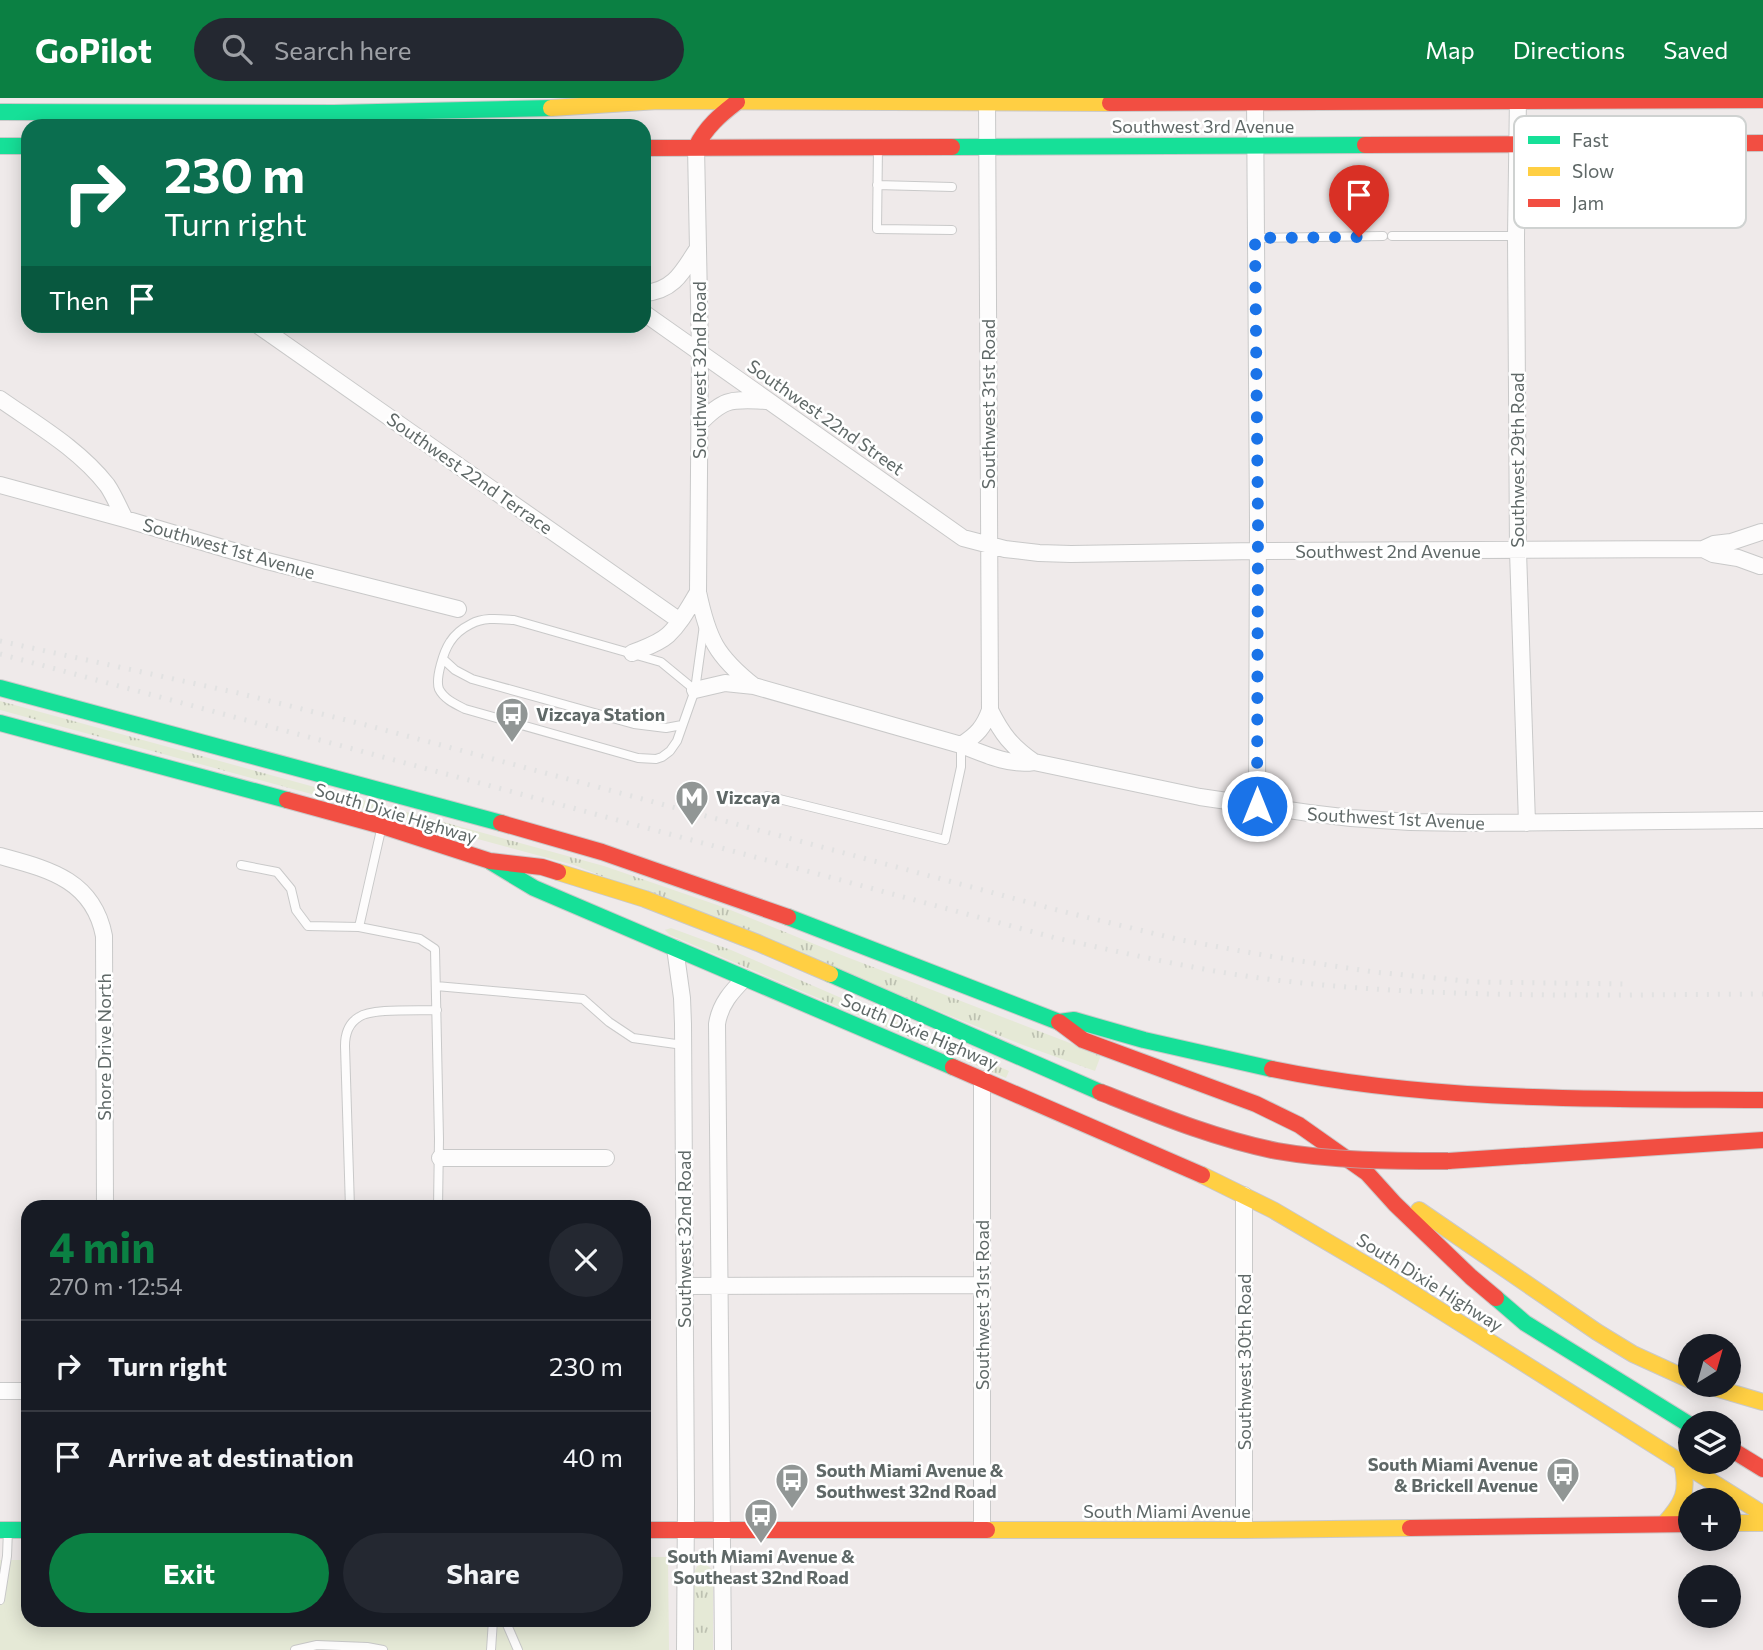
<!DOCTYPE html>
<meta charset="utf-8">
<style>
:root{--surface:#171b24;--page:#242831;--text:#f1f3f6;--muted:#9ea1a6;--line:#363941;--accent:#0b8043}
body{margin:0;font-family:Commissioner,sans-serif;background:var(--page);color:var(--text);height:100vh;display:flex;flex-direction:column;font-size:26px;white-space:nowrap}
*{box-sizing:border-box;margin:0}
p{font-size:23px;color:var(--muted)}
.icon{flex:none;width:38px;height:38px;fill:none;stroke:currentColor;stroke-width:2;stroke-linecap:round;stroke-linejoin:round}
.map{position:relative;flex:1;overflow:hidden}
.side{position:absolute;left:21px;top:1102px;width:630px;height:427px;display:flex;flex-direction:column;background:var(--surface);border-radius:21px;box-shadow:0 4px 18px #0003}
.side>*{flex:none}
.banner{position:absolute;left:21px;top:21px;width:630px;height:214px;border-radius:21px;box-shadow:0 4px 18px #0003;background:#0b6e4f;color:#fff;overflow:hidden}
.needle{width:46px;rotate:37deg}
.tools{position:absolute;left:1678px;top:1236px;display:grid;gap:14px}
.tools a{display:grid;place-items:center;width:63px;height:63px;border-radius:50%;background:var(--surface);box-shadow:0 4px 18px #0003;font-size:35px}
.pin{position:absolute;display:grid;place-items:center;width:60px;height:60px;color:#fff;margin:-72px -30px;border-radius:50% 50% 50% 0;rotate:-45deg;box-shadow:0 0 7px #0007}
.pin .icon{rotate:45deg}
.me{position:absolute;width:77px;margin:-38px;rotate:0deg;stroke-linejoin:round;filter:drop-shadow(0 0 5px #0008)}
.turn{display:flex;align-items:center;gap:24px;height:147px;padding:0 28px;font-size:32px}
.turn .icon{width:91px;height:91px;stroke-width:2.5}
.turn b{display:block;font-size:49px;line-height:60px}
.then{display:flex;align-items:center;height:66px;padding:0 28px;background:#0003;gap:14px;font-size:26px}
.round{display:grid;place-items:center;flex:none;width:74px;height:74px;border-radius:37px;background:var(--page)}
.headline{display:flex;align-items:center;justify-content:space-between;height:119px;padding:0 28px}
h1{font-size:42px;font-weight:700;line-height:52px;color:var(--accent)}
.button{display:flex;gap:14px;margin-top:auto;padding:14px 28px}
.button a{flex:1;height:80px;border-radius:42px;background:var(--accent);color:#fff;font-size:28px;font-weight:700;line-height:80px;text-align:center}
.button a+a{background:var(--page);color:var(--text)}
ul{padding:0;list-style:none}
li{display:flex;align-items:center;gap:21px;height:91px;padding:0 28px;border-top:2px solid var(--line)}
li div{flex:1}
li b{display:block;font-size:26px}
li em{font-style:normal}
header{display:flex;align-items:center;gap:42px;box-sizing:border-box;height:98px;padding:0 35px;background:var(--accent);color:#fff}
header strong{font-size:33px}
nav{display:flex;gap:38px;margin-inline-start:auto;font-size:24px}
.search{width:490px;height:63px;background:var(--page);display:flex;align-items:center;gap:18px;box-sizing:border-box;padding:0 24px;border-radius:38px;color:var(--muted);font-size:26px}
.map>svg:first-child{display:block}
</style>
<header>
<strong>GoPilot</strong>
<div class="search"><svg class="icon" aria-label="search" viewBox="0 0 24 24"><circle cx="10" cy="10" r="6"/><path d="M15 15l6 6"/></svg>Search here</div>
<nav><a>Map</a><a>Directions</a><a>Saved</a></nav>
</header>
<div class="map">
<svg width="1763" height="1552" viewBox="0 0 1763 1552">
<defs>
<pattern id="grass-tufts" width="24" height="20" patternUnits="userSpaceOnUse" patternTransform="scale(1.75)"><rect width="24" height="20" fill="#e5e9d6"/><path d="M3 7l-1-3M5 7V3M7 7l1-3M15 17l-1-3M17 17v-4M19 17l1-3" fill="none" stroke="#bdc1b1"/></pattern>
</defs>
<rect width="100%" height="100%" fill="#efeaea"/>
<!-- grass -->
<path fill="url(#grass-tufts)" d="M0,603L604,768L723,809L839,856L1101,957L1095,973L1023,947L574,767L0,612Z
M671,830L731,852L1009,973L1006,980L670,837L665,832Z
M705,1466L712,1471L713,1475V1552H694V1474L698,1467Z"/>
<!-- park -->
<path fill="#e5e9d6" d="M644,1459H668L669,1552H0V1462H28V1522H644Z"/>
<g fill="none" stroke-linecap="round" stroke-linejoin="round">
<defs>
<path id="lane" d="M878,49L877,131L952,132
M877,87L952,89
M1392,138H1516
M1255,140L1383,138
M443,561L455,572L472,581L634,626L666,630L682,627
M695,592L661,564L514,522C499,521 484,519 471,526C463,530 455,536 450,544C444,553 435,580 439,591C444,601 455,606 465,611L638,660L656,661L662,659L670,653L677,643L695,592L704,527
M767,698L945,742L961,669V647
M381,732L359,829L420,841L435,851L439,1041L438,1110
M241,767L277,774L291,791L296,812L308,828L359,829
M436,888L583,901L609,924L633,940L683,947
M350,1110L345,948C345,936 349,925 359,919C372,910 419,913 437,912
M0,1502L7,1458L8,1432
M505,1522L518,1552
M295,1552L317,1547L367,1549L383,1552
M491,1552L493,1522"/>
<path id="street" d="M1255,0L1258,424L1257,708
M1518,0L1516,138L1518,453L1527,725
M696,49L700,254L698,494C708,541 716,558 754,588
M644,195C674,193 683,173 698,150
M644,215L963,440L1005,451L1039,455L1071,456L1257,453L1703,451L1713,456L1738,460L1760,468
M259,228L680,523
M0,301C37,327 79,351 107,387C114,397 119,410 125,421
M699,326C726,298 732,302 769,303
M0,387L125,421L267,463L458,511
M1703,451L1714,446L1731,444L1761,434
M632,555C644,550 658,546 668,537C681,525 689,509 698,494
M695,592L725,585L754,588L961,647C984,656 1010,668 1034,664
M990,612C1002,636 1011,648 1034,664L1200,699L1309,715L1351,720L1410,724L1470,725L1763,722
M961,647C977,637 984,629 990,612L987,0
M0,758C47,771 93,781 104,838L105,1110
M675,850L682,900L683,926L686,1404L685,1552
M440,1060H606
M684,1188L982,1187
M0,1293H28
M982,1432V981
M1244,1432V1097
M723,1552L717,926C720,906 732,893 745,880"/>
<path id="fast" d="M0,14L334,15L551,10
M0,48H28
M952,49L1365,47
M0,590L501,725
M0,625L287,702
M491,764L534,790L953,969
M788,819L1059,924L1074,922L1144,942L1272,971
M830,876L1100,994
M1496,1200L1525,1225L1690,1327
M0,1432H28"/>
<path id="slow" d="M551,10L658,3L1110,5
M558,774L645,801L758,845L830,876
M1202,1077L1273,1112L1387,1179L1763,1416
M1419,1112L1597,1234L1633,1256L1690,1282
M1702,1286L1763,1304
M1729,1425H1763
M1664,1426C1683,1405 1689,1394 1682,1365
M987,1432H1244L1410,1430"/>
<path id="jam" d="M1110,5L1763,2
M1365,47L1763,45
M696,49C706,29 720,17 737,4
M644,50L952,49
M287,702L382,728L490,763L542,769L558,774
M501,725L602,754L788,819
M1059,924L1083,942L1256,1006L1299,1027L1367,1075L1395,1106L1471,1179L1496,1200
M953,969L1202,1077
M1272,971C1433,1004 1599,1001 1763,1002
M1448,1063L1763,1042
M1729,1350L1763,1371
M1410,1430L1690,1426
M644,1432H987"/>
</defs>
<!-- lane casing -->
<use href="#lane" stroke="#c9c9c9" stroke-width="10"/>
<!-- street casing -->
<use href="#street" stroke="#c9c9c9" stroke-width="18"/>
<!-- fast casing -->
<use href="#fast" stroke="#cac9c9" stroke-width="18"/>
<!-- slow casing -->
<use href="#slow" stroke="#cac9c9" stroke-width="18"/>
<!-- jam casing -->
<use href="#jam" stroke="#cac9c9" stroke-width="18"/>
<!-- lane -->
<use href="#lane" stroke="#fdfcfc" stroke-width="8"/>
<!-- street -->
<use href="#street" stroke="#fdfcfc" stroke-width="16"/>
<!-- fast -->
<use href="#fast" stroke="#16e098" stroke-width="16"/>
<!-- slow -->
<use href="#slow" stroke="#ffcf43" stroke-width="16"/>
<!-- jam -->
<use href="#jam" stroke="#f24e42" stroke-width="16"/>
<!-- rail -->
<path stroke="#e2e2e2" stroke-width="5" stroke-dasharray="2 9" stroke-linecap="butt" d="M0,543L238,595L366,627L1061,813L1181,842L1274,859L1374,874L1476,884L1627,886
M0,556L1056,840C1129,856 1201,873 1275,882C1437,901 1600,897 1763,896"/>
<defs>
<path id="jam-bridge" d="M1100,994C1158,1017 1216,1041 1277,1053C1334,1063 1391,1063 1448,1063"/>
</defs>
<!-- jam-bridge casing -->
<use href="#jam-bridge" stroke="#c79796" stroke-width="18" stroke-linecap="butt"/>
<!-- jam-bridge -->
<use href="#jam-bridge" stroke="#f24e42" stroke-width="16"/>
</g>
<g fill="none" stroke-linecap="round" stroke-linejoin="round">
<!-- route -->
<path stroke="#1a73e8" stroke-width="12" stroke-dasharray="0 21.6" d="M1257,708L1258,424L1255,140L1359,139"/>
</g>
<!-- icons -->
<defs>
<symbol id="bus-pin" viewBox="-11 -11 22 30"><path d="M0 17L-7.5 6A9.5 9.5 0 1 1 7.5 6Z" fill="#919695" stroke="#fff"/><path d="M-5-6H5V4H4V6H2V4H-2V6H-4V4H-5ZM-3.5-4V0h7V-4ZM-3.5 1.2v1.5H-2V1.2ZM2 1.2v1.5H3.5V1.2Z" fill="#fff"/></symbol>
<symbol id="metro-pin" viewBox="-11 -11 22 30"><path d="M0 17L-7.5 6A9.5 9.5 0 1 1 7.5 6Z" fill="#919695" stroke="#fff"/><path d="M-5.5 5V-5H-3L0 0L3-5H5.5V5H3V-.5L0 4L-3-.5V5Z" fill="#fff"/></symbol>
</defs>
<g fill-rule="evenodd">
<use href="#bus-pin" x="493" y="597" width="38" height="52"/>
<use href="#metro-pin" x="673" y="680" width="38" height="52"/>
<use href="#bus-pin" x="1544" y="1357" width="38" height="52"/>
<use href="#bus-pin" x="773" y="1363" width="38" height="52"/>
<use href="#bus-pin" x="742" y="1398" width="38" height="52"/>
</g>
<g text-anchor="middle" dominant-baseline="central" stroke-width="5" stroke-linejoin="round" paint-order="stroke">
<!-- street labels -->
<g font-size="18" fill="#5f6867" stroke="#fff">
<text x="1203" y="28">Southwest 3rd Avenue</text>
<text transform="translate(699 272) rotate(-90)">Southwest 32nd Road</text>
<text transform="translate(988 306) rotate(-90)">Southwest 31st Road</text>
<text transform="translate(826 319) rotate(35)">Southwest 22nd Street</text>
<text transform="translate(1517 362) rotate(-90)">Southwest 29th Road</text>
<text transform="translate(470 375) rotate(35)">Southwest 22nd Terrace</text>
<text transform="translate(229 450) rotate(16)">Southwest 1st Avenue</text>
<text x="1388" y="453">Southwest 2nd Avenue</text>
<text transform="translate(396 715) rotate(17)">South Dixie Highway</text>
<text transform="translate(1396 720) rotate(3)">Southwest 1st Avenue</text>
<text transform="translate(920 933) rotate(23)">South Dixie Highway</text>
<text transform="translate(104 949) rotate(-90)">Shore Drive North</text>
<text transform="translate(684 1141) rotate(-90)">Southwest 32nd Road</text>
<text transform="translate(1430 1184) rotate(32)">South Dixie Highway</text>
<text transform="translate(982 1207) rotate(-90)">Southwest 31st Road</text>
<text transform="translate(1244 1264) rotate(-90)">Southwest 30th Road</text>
<text x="1167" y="1413">South Miami Avenue</text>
</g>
<!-- poi labels -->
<g font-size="18" font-weight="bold" fill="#5f6867" stroke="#fff" text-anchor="start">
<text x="536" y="616">Vizcaya Station</text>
<text x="716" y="699">Vizcaya</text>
<text x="1538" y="1366" text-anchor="end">South Miami Avenue<tspan x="1538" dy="21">&amp; Brickell Avenue</tspan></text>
<text x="816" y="1372">South Miami Avenue &amp;<tspan x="816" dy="21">Southwest 32nd Road</tspan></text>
<text x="761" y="1458" text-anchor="middle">South Miami Avenue &amp;<tspan x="761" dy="21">Southeast 32nd Road</tspan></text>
</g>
</g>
<!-- legend -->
<rect x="1514" y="18" width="232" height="112" rx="10" fill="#fff" stroke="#cfd2d1" stroke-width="2"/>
<rect x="1528" y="38" width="32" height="8" fill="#16e098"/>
<rect x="1528" y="69" width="32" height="9" fill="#ffcf43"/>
<rect x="1528" y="101" width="32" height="8" fill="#f24e42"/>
<g font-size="19" fill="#5f6867">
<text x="1572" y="49">Fast</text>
<text x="1572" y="80">Slow</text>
<text x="1572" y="112">Jam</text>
</g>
</svg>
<div class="tools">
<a><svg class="needle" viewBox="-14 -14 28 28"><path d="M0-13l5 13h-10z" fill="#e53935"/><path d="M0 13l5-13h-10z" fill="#9ea1a6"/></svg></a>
<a><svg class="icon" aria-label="layers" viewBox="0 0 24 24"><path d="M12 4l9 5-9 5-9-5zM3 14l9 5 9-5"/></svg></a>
<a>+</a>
<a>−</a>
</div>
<div class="pin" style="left:1359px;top:139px;background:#d93025"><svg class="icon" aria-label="arrive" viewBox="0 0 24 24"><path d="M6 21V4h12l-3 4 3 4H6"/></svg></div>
<svg class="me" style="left:1257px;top:708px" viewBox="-20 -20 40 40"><circle r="17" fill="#1a73e8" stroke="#fff" stroke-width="3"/><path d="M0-11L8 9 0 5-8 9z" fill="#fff"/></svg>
<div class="banner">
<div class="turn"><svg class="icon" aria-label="right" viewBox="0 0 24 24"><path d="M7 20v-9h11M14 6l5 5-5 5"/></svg><div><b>230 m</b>Turn right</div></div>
<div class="then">Then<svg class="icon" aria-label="arrive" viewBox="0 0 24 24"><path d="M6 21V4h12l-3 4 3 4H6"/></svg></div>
</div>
<section class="side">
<div class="headline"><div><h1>4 min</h1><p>270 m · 12:54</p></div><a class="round"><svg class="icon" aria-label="close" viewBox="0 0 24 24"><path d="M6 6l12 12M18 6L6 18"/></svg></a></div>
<ul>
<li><svg class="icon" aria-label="right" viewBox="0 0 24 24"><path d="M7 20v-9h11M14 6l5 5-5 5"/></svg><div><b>Turn right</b></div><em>230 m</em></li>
<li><svg class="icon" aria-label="arrive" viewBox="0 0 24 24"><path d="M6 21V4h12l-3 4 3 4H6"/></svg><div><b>Arrive at destination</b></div><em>40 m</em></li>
</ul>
<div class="button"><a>Exit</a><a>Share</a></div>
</section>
</div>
